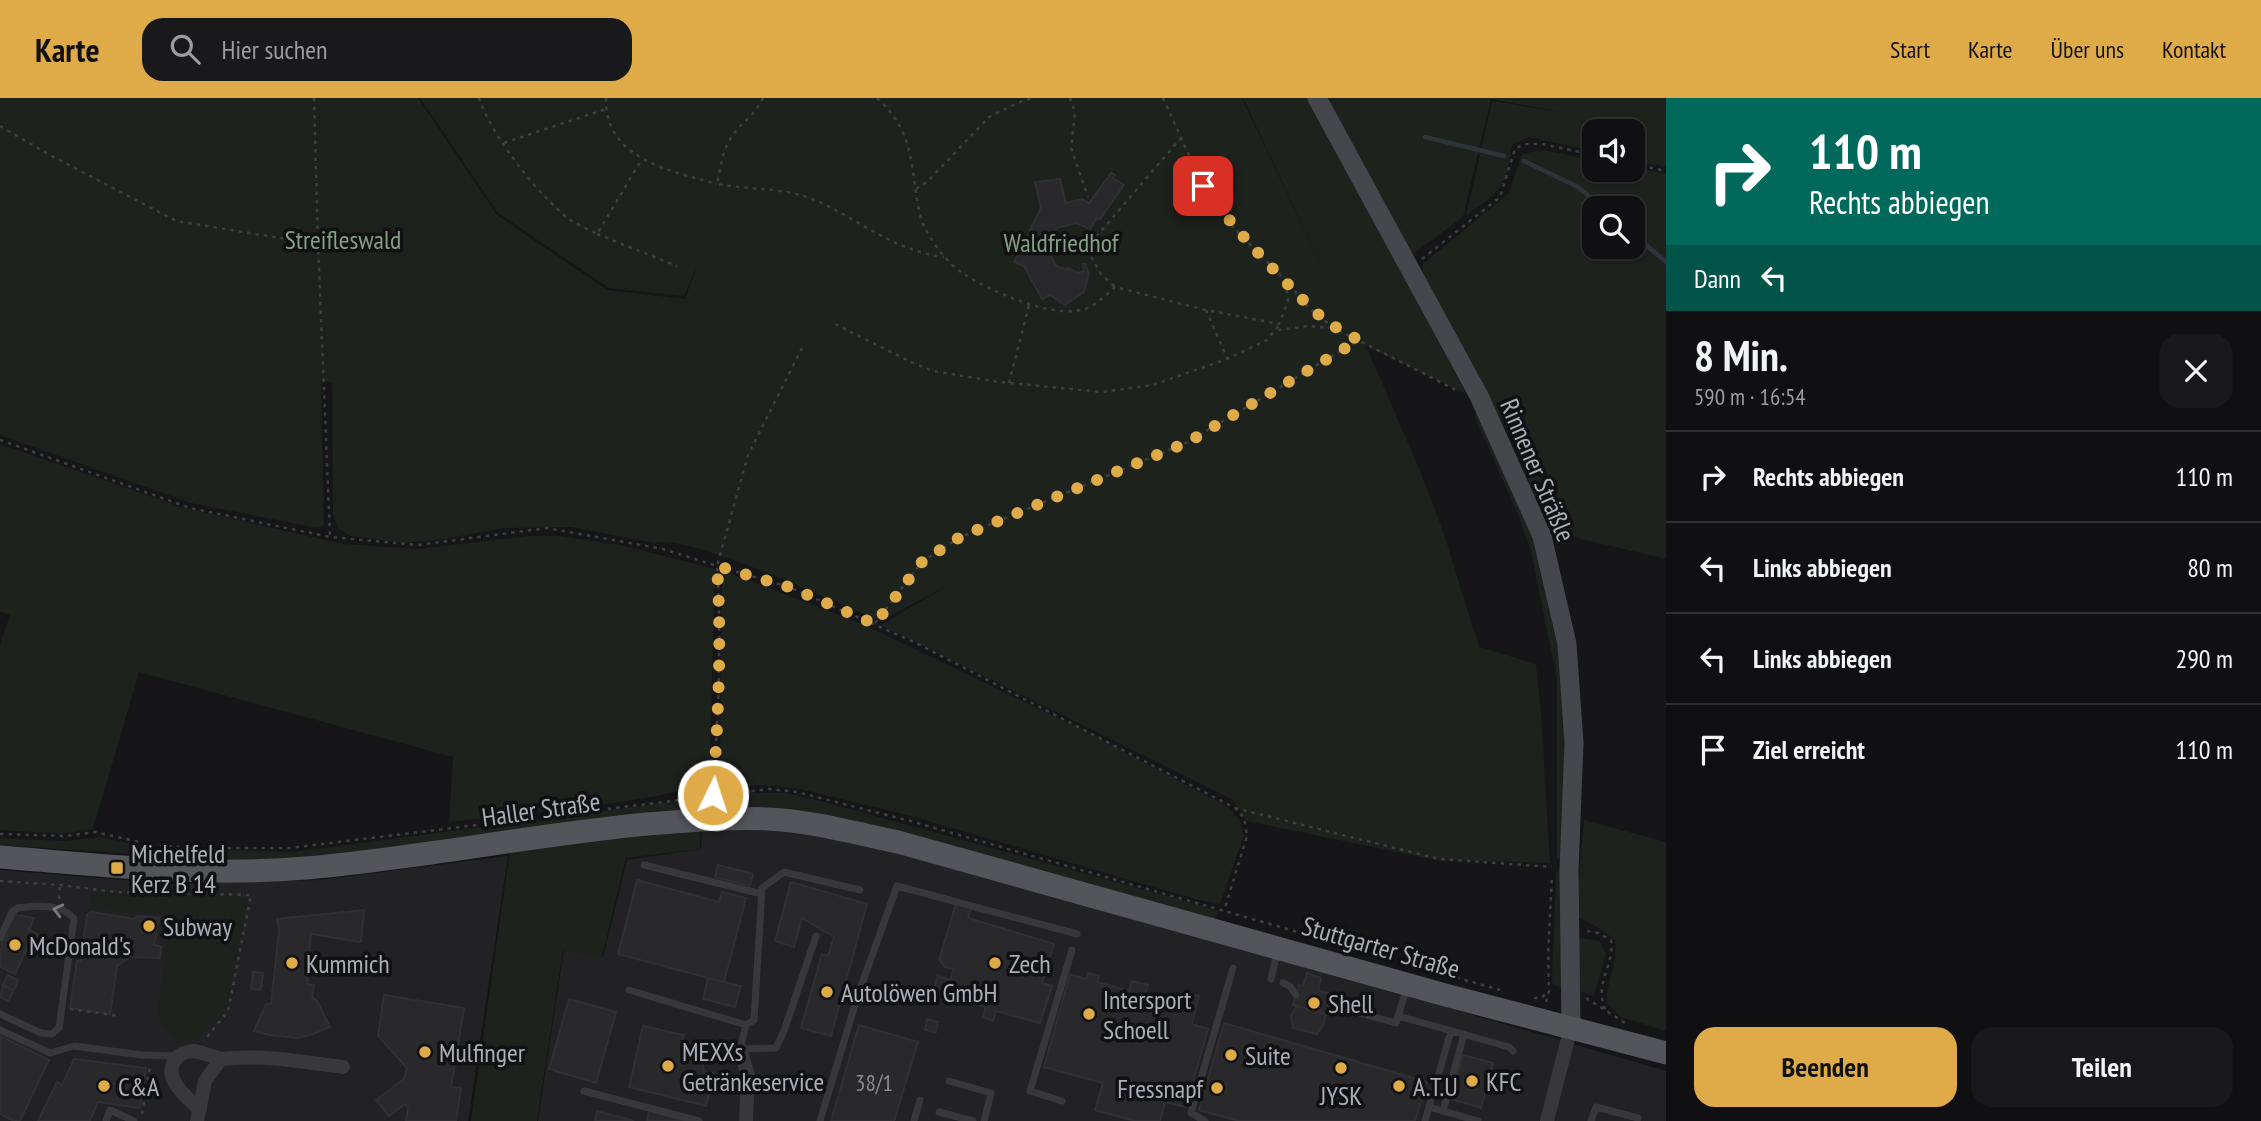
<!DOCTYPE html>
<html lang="de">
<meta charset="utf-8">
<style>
:root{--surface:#101012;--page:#19191b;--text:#f1f3f6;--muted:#9c9d9f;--line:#303032;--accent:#deab48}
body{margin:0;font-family:"PT Sans Narrow",sans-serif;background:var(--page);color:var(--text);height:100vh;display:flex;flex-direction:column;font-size:26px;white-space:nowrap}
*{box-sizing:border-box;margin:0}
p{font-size:23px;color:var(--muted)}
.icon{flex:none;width:38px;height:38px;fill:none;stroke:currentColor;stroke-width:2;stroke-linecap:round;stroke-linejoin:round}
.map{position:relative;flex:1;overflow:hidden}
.drawer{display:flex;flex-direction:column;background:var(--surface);width:595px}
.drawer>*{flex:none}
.guide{background:#00695c;color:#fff;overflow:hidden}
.buttons{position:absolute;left:1582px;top:21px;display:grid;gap:14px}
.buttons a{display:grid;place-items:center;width:63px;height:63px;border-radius:14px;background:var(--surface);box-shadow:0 2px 5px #0004,0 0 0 2px var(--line);font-size:35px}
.pin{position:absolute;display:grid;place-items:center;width:60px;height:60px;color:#fff;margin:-30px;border-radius:14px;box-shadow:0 4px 10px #0006}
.me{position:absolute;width:77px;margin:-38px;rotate:4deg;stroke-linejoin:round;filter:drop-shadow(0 0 5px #0008)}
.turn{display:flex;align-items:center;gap:24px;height:147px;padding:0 28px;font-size:32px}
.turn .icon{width:91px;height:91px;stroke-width:2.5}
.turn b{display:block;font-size:49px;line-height:60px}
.then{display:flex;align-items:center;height:66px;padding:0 28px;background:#0003;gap:14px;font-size:26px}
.round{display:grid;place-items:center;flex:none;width:74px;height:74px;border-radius:21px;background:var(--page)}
.summary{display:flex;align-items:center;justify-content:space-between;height:119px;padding:0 28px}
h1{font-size:42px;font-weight:600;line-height:52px}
.button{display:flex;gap:14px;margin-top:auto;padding:14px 28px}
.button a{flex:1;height:80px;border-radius:21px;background:var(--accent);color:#111;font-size:28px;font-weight:600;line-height:80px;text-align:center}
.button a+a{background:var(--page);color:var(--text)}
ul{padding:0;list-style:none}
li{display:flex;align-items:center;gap:21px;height:91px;padding:0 28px;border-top:2px solid var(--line)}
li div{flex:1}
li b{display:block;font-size:26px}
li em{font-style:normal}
header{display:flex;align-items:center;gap:42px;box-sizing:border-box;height:98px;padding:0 35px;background:var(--accent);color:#111}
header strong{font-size:33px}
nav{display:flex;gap:38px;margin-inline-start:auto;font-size:24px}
.search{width:490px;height:63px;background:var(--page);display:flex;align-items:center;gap:18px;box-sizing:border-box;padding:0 24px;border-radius:21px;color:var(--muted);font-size:26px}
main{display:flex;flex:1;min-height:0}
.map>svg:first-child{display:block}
</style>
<header>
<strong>Karte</strong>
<div class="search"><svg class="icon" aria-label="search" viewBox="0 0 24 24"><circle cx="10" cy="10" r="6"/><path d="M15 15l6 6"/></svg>Hier suchen</div>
<nav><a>Start</a><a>Karte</a><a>Über uns</a><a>Kontakt</a></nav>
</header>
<main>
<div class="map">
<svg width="1666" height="1023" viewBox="0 0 1666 1023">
<rect width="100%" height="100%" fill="#161618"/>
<!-- built -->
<path fill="#222225" d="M739,728L828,736L1218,843L1666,973V1023H538L564,852L603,859L627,762L701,751L702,730Z
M508,758L468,1023H0V772L173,786L320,782Z"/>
<!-- green -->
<path fill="#1d221d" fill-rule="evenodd" d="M0,0H418L497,117L607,192L685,201L698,165L684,198L609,190L498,115L420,0H1242L1336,199L1243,0H1309L1466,296L1366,248L1421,375L1443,433L1479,549L1536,566L1541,614L1550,765L1436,762L1247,723L1233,702L881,527L945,489L880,523C841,507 687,434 655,445L571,429L503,430L444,441L404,445L350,438L338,430L333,415L332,285L321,281L324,427L318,430L191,405L0,337Z
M1325,0H1666V69L1633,62V33H1594V53L1529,39L1513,46C1509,56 1510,68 1506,78C1499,97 1481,106 1466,118L1492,3L1565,15L1491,1L1463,119L1406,161Z
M1543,52L1594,62V72H1633V69L1666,76V461L1552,434L1534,397L1511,340L1422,178L1423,166L1509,95L1522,56ZM1594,110H1633V149H1594Z
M1477,313L1544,458L1567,609L1564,760H1557V581L1531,453L1518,416L1475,319Z
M0,346L181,409L343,446L418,451L529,438H558L620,447L715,471L709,688L623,704L449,724L453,659L139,574L93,731L62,736L0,732V546L10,517L0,513Z
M722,472L865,527L1091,636L1228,709L1240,723L1244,737L1220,806L1195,801L911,718L800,691L762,687L720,691Z
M751,695H784L813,701L1207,809L1218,813L1214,823L866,725L794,713L737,710L729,709L724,704L729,697Z
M708,699L710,704L704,711L346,758L242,763L0,747V740L63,743L100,739L148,749L293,754Z
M1584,722L1666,744V933L1621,919L1606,904C1608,880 1617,866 1615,842L1599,830L1576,818Z
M701,729L700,751L626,760L602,859L563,852L537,1023H471L510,753Z
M1564,773L1563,891L1552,886L1556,774Z
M91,794L248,799L226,914L196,943L187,940L175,944L158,917L170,816L88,811Z
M1582,840L1600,843L1606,856L1594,898L1580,893L1577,842Z"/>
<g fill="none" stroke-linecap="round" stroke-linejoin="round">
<!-- stream -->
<path stroke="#2e353a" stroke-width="4.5" d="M1425,39L1504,58
M1524,63L1578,89L1603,110
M1633,136L1666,164"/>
</g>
<!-- building -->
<path fill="#29292c" stroke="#303034" stroke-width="2" d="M1111,75L1115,77L1113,80L1124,87L1100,121L1097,120L1090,131L1076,125L1057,130L1047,149L1055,167L1060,170L1062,169L1066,172L1068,170L1078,175L1084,173L1083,166H1085L1089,175L1084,194L1065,207L1050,197L1042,201L1024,168L1014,164L1041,110L1035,84L1060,81L1066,105L1082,101L1089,105Z
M718,767L753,776L750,788L715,779Z
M637,782L719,804L722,794L746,800L724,884L618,856Z
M791,784L867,806L831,938L801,930L822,856L828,858L834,839L802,820L794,849L775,843Z
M956,806L971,810L968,820L1054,846L1042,885L1052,888L1040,925L996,913L993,923L983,919L986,909L933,894L938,878L950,882L954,871L945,869L939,862Z
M364,812L361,844L311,836L307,886L314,887L312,899L317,903L330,929L313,936L297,940L269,937L254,933L266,906H271L279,832L277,821Z
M92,814L134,821L138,818L159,820L154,847L161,848L160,860L130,859L117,868L110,916L70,910L77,863H81L87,816Z
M15,817L34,820L29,832L38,836L32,848L29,846L15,876L0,869V854L3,847L1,846L7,837L5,836Z
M253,874L263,875L261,892L251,891Z
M1088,875L1099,878L1097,884L1129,893L1132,883L1148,887L1145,897L1182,908L1186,894L1199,898L1192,926L1208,931L1186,1009L1165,1004L1160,1023H1135L1095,1012L1103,985L1044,969L1070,876L1086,881Z
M1307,875L1321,880L1318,892L1334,897L1328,917L1293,907L1299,887L1303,888Z
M8,877L18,882L14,892L3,887Z
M708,880L741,888L735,909L703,901Z
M3,887L14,892L8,903L0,899Z
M384,897L464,910L451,989L461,990L456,1023H406L408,1010L405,1006L389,1018L376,1002L404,981L407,970L378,938Z
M569,901L616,914L596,985L549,971Z
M1297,908L1325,916L1324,926L1317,936L1293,930L1291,918Z
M927,921L938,924L936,934L925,932Z
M1224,925L1427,984L1415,1023H1239L1199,1012Z
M859,927L918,944L894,1023H831Z
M643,928L684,937L681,947L701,952L699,962L702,963L704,973L714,975L706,1008L629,989Z
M0,938L49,962L20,1023H14L0,1016Z
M1463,957L1493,965L1481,1010L1451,1001Z
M74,961L146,970L140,1010L98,1004L90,1023H38L57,984L62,987Z
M597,1013L634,1023H595Z
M649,1013L689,1023H647Z"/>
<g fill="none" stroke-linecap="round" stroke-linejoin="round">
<!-- path -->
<path stroke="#3e3f43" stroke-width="2.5" stroke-dasharray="3.5 5" stroke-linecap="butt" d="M314,0L318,146L330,439
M479,0C491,37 538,97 569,121C577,127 588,131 597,136L642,61
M606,0C604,61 671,73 717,86
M763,0C757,14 745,22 735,34C723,48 721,68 717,86C749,92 787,89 817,103C860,122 894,153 944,159
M877,0C908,28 911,56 916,96C918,107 920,122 926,132C935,148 948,166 964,176C990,193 1043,216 1075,213C1091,212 1103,200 1115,189L1206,212L1279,226L1288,203L1286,183L1309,210L1334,230L1456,292
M1070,0L1075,15L1071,50L1088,99
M1163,0L1203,88L1235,131L1286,183
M0,28L48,56L176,123L317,146
M504,45L606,11
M1633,66L1666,73
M916,91L928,83L989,19L1022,3L1034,0
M597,136L677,168
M1422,161L1500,99L1515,51L1524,46H1542L1594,57
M1114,188L1101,176L1089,155L1096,139L1180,41
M1206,212L1227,260
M835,226L911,264L933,273L999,284L1102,294L1153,287L1227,261L1267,242L1279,227
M1278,232L1309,228L1334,230
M802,250L748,357L717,468L789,489L914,544L1235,710L1244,720L1247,738L1224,813
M1009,285L1029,207
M0,342L190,410L330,439L418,447L547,430L663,451L717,468C722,544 718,620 713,695
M875,525L922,464L960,439L1188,344L1359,242
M1235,710L1439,761L1552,769
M0,736L66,738L95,734L153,747L191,750H290L769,691L797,694L914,724L1500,892
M0,783L60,787L116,794L251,797L228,913L204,943
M59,801L60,787
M1587,833L1598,835L1611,842C1615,868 1594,883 1605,911
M1534,900H1541L1549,893
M1586,900L1625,925
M1546,904L1549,893L1548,855L1552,778
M70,911L119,918
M142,1016L150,968"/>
<!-- lane -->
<path stroke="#38383c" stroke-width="7" d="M644,767L762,796
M0,840L12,814L18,810C35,807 63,806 74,821L59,930L52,936L41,935L0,916
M1271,881L1277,855
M1283,885L1290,888L1296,897
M629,892L746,927L740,951L776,950L784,933L816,838
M1331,907L1396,925L1407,889
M1398,918L1509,949L1513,953
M746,927L754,922L762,790L784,774L860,792
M0,932L50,955L74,948L142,957L177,958
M949,983L991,995L984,1023
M584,993L699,1023
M1062,1003L1030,993L1072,852
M1429,1009L1478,1023
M1443,1013L1464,936
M939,1014L973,1023
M106,1023L110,1012L134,1023
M820,1023L858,897L897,788L1077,836
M914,1023L920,1002
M1205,1023L1191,1015L1233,870
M1425,1023L1451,933
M1591,1023L1596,1009L1638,1020"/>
<!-- street -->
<path stroke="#38383c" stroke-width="14" d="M740,951L748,977L746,1023
M200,1011C187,1000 162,980 175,962C179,956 187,953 194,953C202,954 212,959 221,961
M197,1023L205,983L221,961C262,956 302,964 343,969
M1547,1023L1571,929"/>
<!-- secondary -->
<path stroke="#46474c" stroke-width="19" d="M1317,0L1479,298L1542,438L1567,546L1574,645L1569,772L1571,929"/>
<!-- primary -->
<path stroke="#54555b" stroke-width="23" d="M0,759C102,767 203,779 306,770C420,760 532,737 647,726C687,723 727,719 768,721C811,723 855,735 898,744L1449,898L1666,955"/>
</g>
<!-- one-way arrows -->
<defs><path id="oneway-chevron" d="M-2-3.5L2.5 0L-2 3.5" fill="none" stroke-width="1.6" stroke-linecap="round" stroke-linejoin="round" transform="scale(1.75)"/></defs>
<use stroke="#77797f" href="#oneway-chevron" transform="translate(58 812) rotate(-166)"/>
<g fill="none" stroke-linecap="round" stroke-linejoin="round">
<!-- route -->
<path stroke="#deab48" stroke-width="12" stroke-dasharray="0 21.6" d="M713,697C718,621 722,544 717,468L789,489L875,526L922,464L960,439L1188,344L1359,242C1320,223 1309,208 1280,178C1252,149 1227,121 1203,88"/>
</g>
<!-- markers -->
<g fill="#deab48" stroke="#111113" stroke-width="2.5">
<rect x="110" y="763" width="14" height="14" rx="3.5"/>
<circle cx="149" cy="828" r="7"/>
<circle cx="15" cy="847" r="7"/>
<circle cx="292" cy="865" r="7"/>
<circle cx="995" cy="865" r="7"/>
<circle cx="827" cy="894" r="7"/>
<circle cx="1314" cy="905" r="7"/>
<circle cx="1089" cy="916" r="7"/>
<circle cx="425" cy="954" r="7"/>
<circle cx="1231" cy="957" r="7"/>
<circle cx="668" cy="968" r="7"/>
<circle cx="1341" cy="970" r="7"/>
<circle cx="1472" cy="983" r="7"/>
<circle cx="104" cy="988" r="7"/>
<circle cx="1399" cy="988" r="7"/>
<circle cx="1217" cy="990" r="7"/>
</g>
<g text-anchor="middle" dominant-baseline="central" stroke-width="7" stroke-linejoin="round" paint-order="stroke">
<!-- number labels -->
<g font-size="23" fill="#898c93">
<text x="874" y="984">38/1</text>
</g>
<!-- park labels -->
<g font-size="26" fill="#839f84" stroke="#111113">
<text x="343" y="141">Streifleswald</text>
<text x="1061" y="144">Waldfriedhof</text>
</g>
<!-- street labels -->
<g font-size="26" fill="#aaaeb6" stroke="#111113">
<text transform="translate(1538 372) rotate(67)">Rinnener Sträßle</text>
<text transform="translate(541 711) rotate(-8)">Haller Straße</text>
<text transform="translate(1381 849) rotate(16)">Stuttgarter Straße</text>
</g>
<!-- poi labels -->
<g font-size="26" fill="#aaaeb6" stroke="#111113" text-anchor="start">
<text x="131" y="755">Michelfeld<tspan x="131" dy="30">Kerz B 14</tspan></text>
<text x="163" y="828">Subway</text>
<text x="29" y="847">McDonald's</text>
<text x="306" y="865">Kummich</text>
<text x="1009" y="865">Zech</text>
<text x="841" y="894">Autolöwen GmbH</text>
<text x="1103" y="901">Intersport<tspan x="1103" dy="30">Schoell</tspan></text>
<text x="1328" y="905">Shell</text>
<text x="682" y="953">MEXXs<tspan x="682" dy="30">Getränkeservice</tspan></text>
<text x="439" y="954">Mulfinger</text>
<text x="1245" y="957">Suite</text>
<text x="1486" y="983">KFC</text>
<text x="118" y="988">C&amp;A</text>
<text x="1413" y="988">A.T.U</text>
<text x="1203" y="990" text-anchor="end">Fressnapf</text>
<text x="1341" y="997" text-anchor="middle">JYSK</text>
</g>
</g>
</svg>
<div class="buttons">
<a><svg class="icon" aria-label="sound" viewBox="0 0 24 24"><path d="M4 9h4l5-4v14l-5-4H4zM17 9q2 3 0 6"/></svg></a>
<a><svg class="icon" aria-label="search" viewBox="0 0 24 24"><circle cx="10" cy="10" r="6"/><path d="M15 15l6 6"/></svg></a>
</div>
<div class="pin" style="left:1203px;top:88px;background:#d93025"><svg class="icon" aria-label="arrive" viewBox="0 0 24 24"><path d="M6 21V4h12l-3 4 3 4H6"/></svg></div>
<svg class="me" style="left:713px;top:697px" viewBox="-20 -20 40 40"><circle r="17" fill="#deab48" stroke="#fff" stroke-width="3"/><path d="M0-11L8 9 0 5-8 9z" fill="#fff"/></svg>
</div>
<section class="drawer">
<div class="guide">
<div class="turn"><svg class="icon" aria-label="right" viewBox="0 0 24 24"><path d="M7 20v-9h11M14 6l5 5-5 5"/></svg><div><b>110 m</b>Rechts abbiegen</div></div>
<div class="then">Dann<svg class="icon" aria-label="left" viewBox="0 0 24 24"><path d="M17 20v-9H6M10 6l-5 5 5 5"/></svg></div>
</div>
<div class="summary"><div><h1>8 Min.</h1><p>590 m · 16:54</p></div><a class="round"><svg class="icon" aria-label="close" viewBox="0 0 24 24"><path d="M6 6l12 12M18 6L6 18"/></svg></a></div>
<ul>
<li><svg class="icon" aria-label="right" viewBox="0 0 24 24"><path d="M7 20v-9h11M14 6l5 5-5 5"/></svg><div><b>Rechts abbiegen</b></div><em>110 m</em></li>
<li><svg class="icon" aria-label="left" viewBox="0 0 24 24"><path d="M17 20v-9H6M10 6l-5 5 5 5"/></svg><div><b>Links abbiegen</b></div><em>80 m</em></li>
<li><svg class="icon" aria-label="left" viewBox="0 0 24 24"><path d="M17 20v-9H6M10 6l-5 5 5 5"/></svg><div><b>Links abbiegen</b></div><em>290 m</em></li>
<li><svg class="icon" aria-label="arrive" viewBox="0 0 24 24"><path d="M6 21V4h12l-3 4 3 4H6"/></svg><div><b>Ziel erreicht</b></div><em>110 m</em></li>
</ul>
<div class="button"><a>Beenden</a><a>Teilen</a></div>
</section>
</main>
